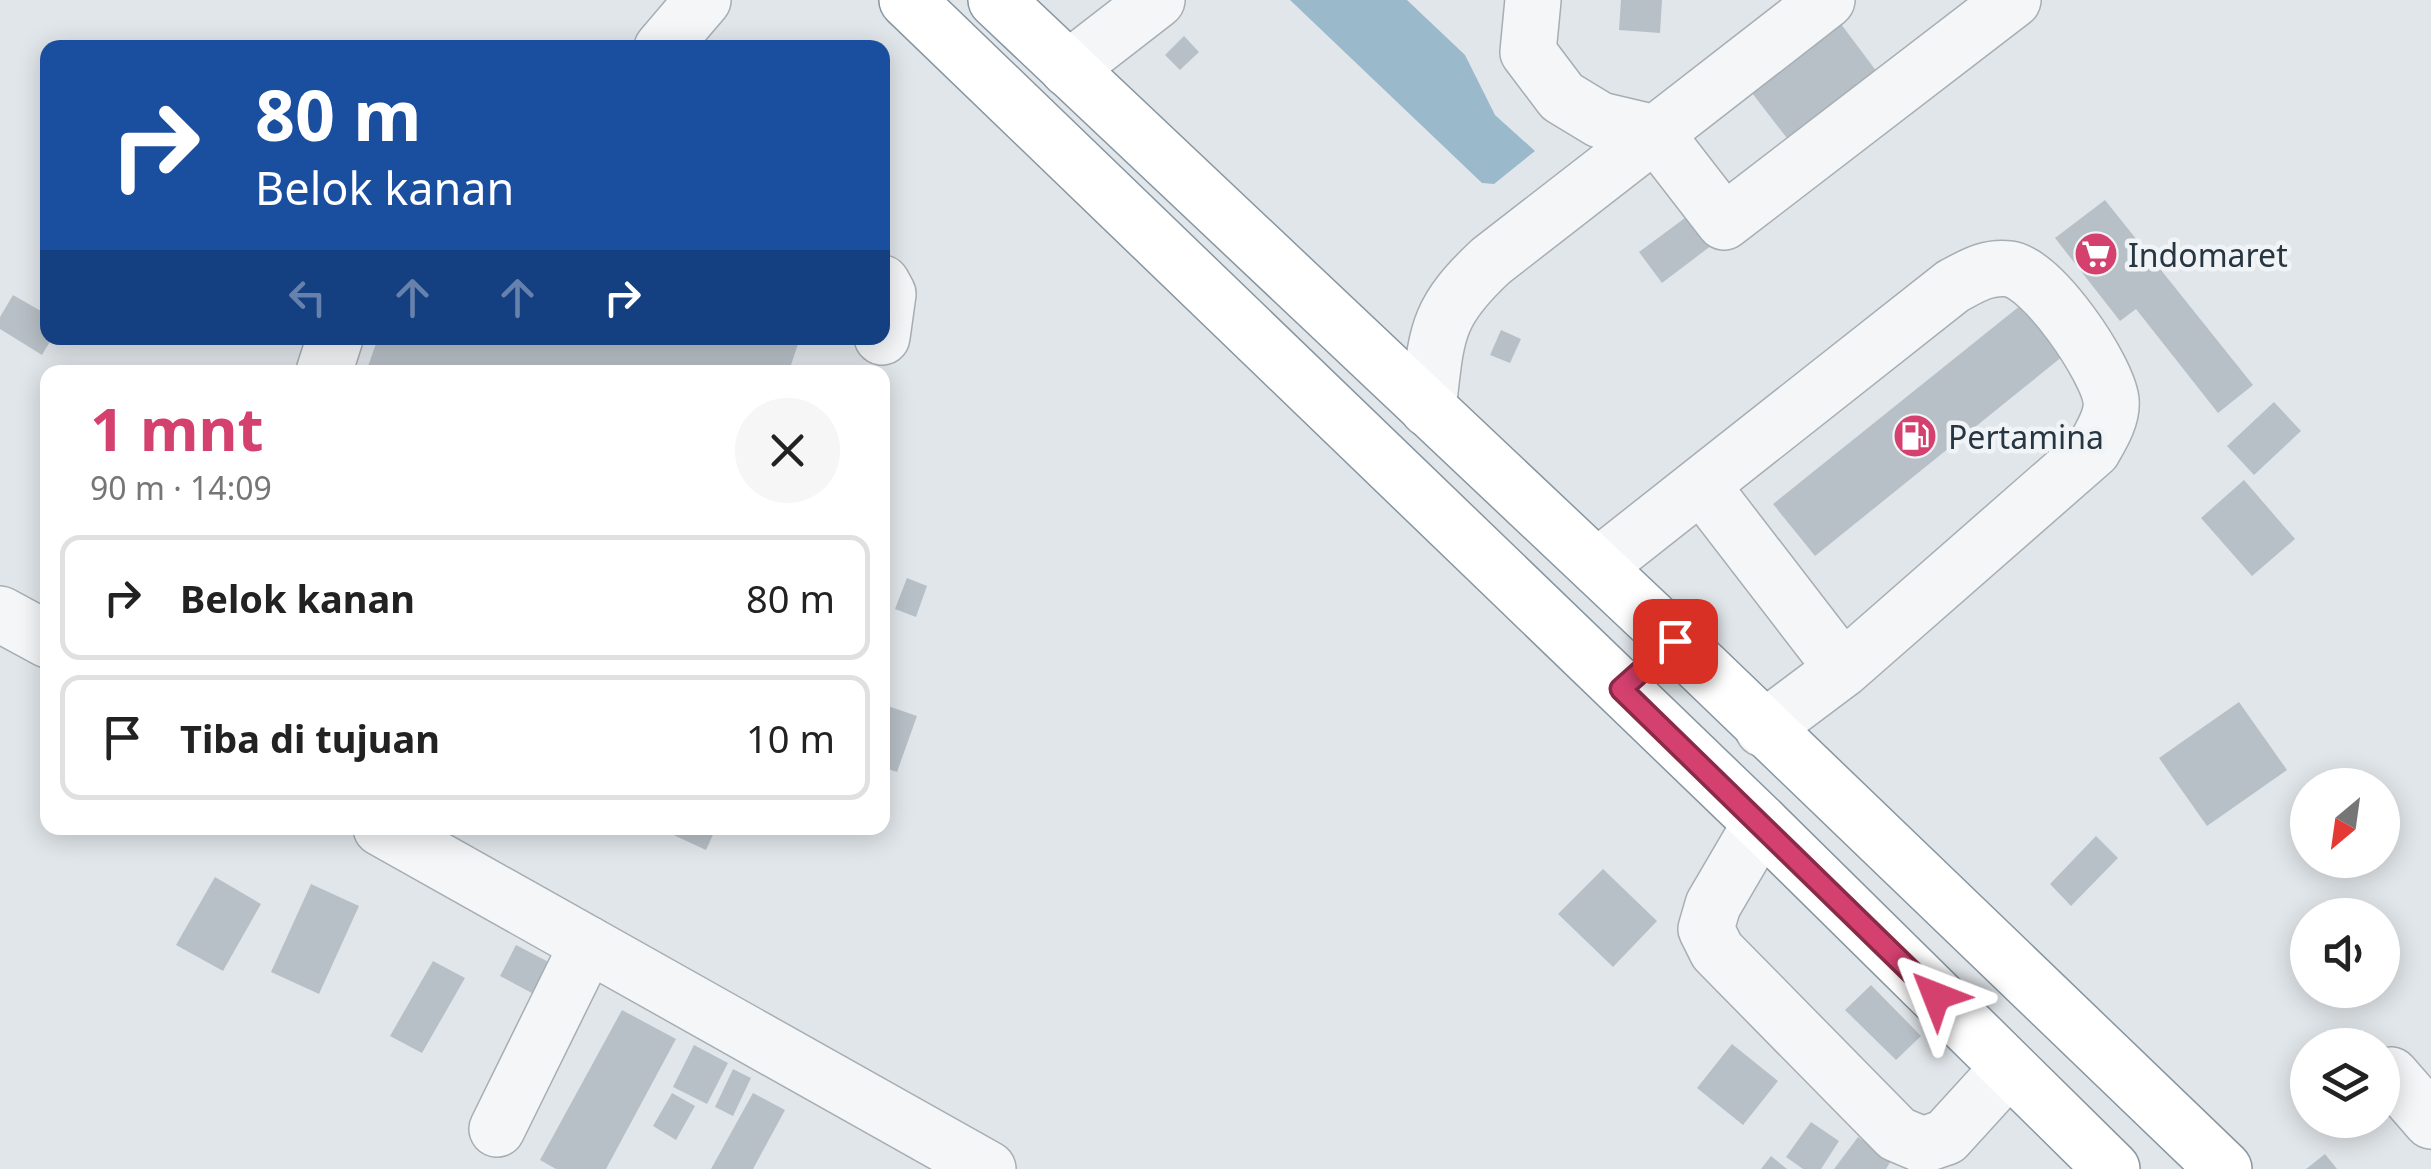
<!DOCTYPE html>
<html lang="id">
<meta charset="utf-8">
<style>
:root{--surface:#fff;--page:#f6f6f6;--text:#222;--muted:#767676;--line:#e0e0e0;--accent:#d4416e}
body{margin:0;font-family:"Noto Sans",sans-serif;background:var(--page);color:var(--text);height:100vh;display:flex;flex-direction:column;font-size:38px;white-space:nowrap}
*{box-sizing:border-box;margin:0}
p{font-size:32px;color:var(--muted)}
.icon{flex:none;width:55px;height:55px;fill:none;stroke:currentColor;stroke-width:2;stroke-linecap:round;stroke-linejoin:round}
.map{position:relative;flex:1;overflow:hidden}
.drawer{position:absolute;left:40px;top:365px;width:850px;height:470px;display:flex;flex-direction:column;background:var(--surface);border-radius:20px;box-shadow:0 5px 25px #0003}
.drawer>*{flex:none}
.hud{position:absolute;left:40px;top:40px;width:850px;height:305px;border-radius:20px;box-shadow:0 5px 25px #0003;background:#1a4fa0;color:#fff;overflow:hidden}
.needle{width:65px;rotate:209deg}
.tools{position:absolute;left:2290px;top:768px;display:grid;gap:20px}
.tools a{display:grid;place-items:center;width:110px;height:110px;border-radius:50%;background:var(--surface);box-shadow:0 5px 25px #0003;font-size:50px}
.pin{position:absolute;display:grid;place-items:center;width:85px;height:85px;color:#fff;margin:-42px;border-radius:20px;box-shadow:0 5px 15px #0006}
.me{position:absolute;width:110px;margin:-55px;rotate:315deg;stroke-linejoin:round;filter:drop-shadow(0 0 8px #0008)}
.turn{display:flex;align-items:center;gap:35px;height:210px;padding:0 50px;font-size:45px}
.turn .icon{width:130px;height:130px;stroke-width:2.5}
.turn b{display:block;font-size:70px;line-height:85px}
.lanes{display:flex;align-items:center;height:95px;padding:0 50px;background:#0003;justify-content:center;gap:50px;direction:ltr}
.lanes .off{opacity:.35}
.round{display:grid;place-items:center;flex:none;width:105px;height:105px;border-radius:52px;background:var(--page)}
.overview{display:flex;align-items:center;justify-content:space-between;height:170px;padding:0 50px}
h1{font-size:60px;font-weight:700;line-height:75px;color:var(--accent)}
ul{padding:0;list-style:none}
li{display:flex;align-items:center;gap:30px;height:125px;margin:0 20px 15px;padding:0 30px;border:5px solid var(--line);border-radius:20px}
li div{flex:1}
li b{display:block;font-size:38px}
li em{font-style:normal}
.map>svg:first-child{display:block}
</style>
<div class="map">
<svg width="2431" height="1169" viewBox="0 0 2431 1169">
<rect width="100%" height="100%" fill="#e1e6ea"/>
<!-- water -->
<path fill="#9abacc" d="M1290,0H1407L1465,55L1495,115L1535,151L1494,184L1482,183Z"/>
<!-- building -->
<path fill="#b8c0c7" d="M1621,0H1662L1660,33L1619,30Z
M1823,0L1892,92L1803,159L1722,54Z
M1184,36L1199,52L1180,70L1165,55Z
M2105,200L2253,385L2218,413L2136,309L2120,321L2055,238Z
M1693,212L1716,242L1662,283L1639,252Z
M13,295L48,315V338H52L42,355L0,329V317Z
M2021,305L2063,356L1815,556L1773,504Z
M1501,330L1521,339L1510,363L1490,355Z
M378,338H800L791,365L812,372H366Z
M2274,402L2301,431L2254,475L2227,446Z
M2244,480L2295,539L2252,576L2201,518Z
M907,578L927,586L916,617L895,609Z
M2239,702L2287,770L2207,826L2159,758Z
M882,704L917,716L897,772L882,767Z
M669,828H716L706,850L667,832Z
M2096,836L2118,858L2071,906L2050,884Z
M1603,869L1657,921L1613,967L1558,914Z
M215,877L261,904L223,971L176,945Z
M311,884L359,906L319,994L271,972Z
M516,945L560,968L543,999L500,976Z
M433,961L465,978L422,1053L390,1036Z
M1871,985L1921,1036L1896,1060L1845,1010Z
M622,1010L676,1039L606,1169H556L540,1160Z
M1732,1044L1778,1081L1743,1125L1697,1088Z
M694,1045L728,1063L707,1104L673,1087Z
M733,1069L751,1078L733,1116L715,1107Z
M672,1093L695,1106L676,1140L653,1126Z
M753,1093L785,1110L753,1169H711Z
M1811,1122L1839,1141L1821,1169H1803L1786,1157Z
M1858,1137L1891,1161L1886,1169H1834Z
M2325,1154L2337,1169H2306Z
M1771,1156L1787,1169H1761Z"/>
<g fill="none" stroke-linecap="round" stroke-linejoin="round">
<defs>
<path id="minor" d="M1533,0L1528,52L1562,97L1600,120L1655,133L1724,222L2013,0
M662,48L703,0
M1068,69L1157,0
M882,283L888,294L882,337
M324,372L335,338
M1428,409C1437,334 1434,314 1491,261L1827,0
M1702,486L1843,669
M1597,567L1953,286C1972,276 1987,266 2010,269C2043,274 2107,368 2111,400C2113,417 2101,436 2093,450L1843,669L1763,729
M0,614L48,640
M1761,823L1713,905L1706,929L1717,951L1897,1134L1923,1145L1946,1137L2008,1069
M381,828L988,1169
M2391,1075L2431,1121
M497,1129L588,944"/>
<path id="highway" d="M907,0L1761,823L2112,1169
M996,0L1675,641L2224,1169"/>
</defs>
<!-- minor casing -->
<use href="#minor" stroke="#a6aeb4" stroke-width="58"/>
<!-- highway casing -->
<use href="#highway" stroke="#8796a1" stroke-width="58"/>
<!-- minor -->
<use href="#minor" stroke="#f4f6f8" stroke-width="55"/>
<!-- highway -->
<use href="#highway" stroke="#fff" stroke-width="55"/>
</g>
<g fill="none" stroke-linecap="round" stroke-linejoin="round">
<defs>
<path id="route" d="M1675,641L1621,689L1936,996"/>
</defs>
<!-- route casing -->
<use href="#route" stroke="#8a2a48" stroke-width="25"/>
<!-- route -->
<use href="#route" stroke="#d4416e" stroke-width="18"/>
</g>
<!-- icons -->
<defs>
<symbol id="supermarket-disc" viewBox="-11 -11 22 22"><circle r="9.5" fill="#d4416e" stroke="#f0f4f7"/><path d="M-6-5.5h2.5l.6 2H6L4.5 2H-2.5L-4.4-4H-6ZM-1.5 3.2a1.3 1.3 0 1 0 .1 0ZM3 3.2a1.3 1.3 0 1 0 .1 0Z" fill="#fff"/></symbol>
<symbol id="fuel-disc" viewBox="-11 -11 22 22"><circle r="9.5" fill="#d4416e" stroke="#f0f4f7"/><path d="M-5.5-6h7V0h2V4h1.3V-2.5L3-4.5l.8-.8L6-3V5H2.5V1h-1V6h-7ZM-4.2-4.7v3.2H.2V-4.7Z" fill="#fff"/></symbol>
</defs>
<g fill-rule="evenodd">
<use href="#supermarket-disc" x="2071" y="229" width="50" height="50"/>
<use href="#fuel-disc" x="1890" y="411" width="50" height="50"/>
</g>
<g text-anchor="middle" dominant-baseline="central" stroke-width="9" stroke-linejoin="round" paint-order="stroke">
<!-- poi labels -->
<g font-size="32" fill="#283642" stroke="#f0f4f7" text-anchor="start">
<text x="2128" y="254">Indomaret</text>
<text x="1948" y="436">Pertamina</text>
</g>
</g>
</svg>
<div class="tools">
<a><svg class="needle" viewBox="-14 -14 28 28"><path d="M0-13l5 13h-10z" fill="#e53935"/><path d="M0 13l5-13h-10z" fill="#767676"/></svg></a>
<a><svg class="icon" aria-label="sound" viewBox="0 0 24 24"><path d="M4 9h4l5-4v14l-5-4H4zM17 9q2 3 0 6"/></svg></a>
<a><svg class="icon" aria-label="layers" viewBox="0 0 24 24"><path d="M12 4l9 5-9 5-9-5zM3 14l9 5 9-5"/></svg></a>
</div>
<div class="pin" style="left:1675px;top:641px;background:#d93025"><svg class="icon" aria-label="arrive" viewBox="0 0 24 24"><path d="M6 21V4h12l-3 4 3 4H6"/></svg></div>
<svg class="me" style="left:1936px;top:996px" viewBox="-20 -20 40 40"><path d="M0-17L14 15 0 8-14 15z" fill="#d4416e" stroke="#fff" stroke-width="4"/></svg>
<div class="hud">
<div class="turn"><svg class="icon" aria-label="right" viewBox="0 0 24 24"><path d="M7 20v-9h11M14 6l5 5-5 5"/></svg><div><b>80 m</b>Belok kanan</div></div>
<div class="lanes"><svg class="icon off" aria-label="left" viewBox="0 0 24 24"><path d="M17 20v-9H6M10 6l-5 5 5 5"/></svg><svg class="icon off" aria-label="ahead" viewBox="0 0 24 24"><path d="M12 20V5M6 11l6-6 6 6"/></svg><svg class="icon off" aria-label="ahead" viewBox="0 0 24 24"><path d="M12 20V5M6 11l6-6 6 6"/></svg><svg class="icon" aria-label="right" viewBox="0 0 24 24"><path d="M7 20v-9h11M14 6l5 5-5 5"/></svg></div>
</div>
<section class="drawer">
<div class="overview"><div><h1>1 mnt</h1><p>90 m · 14:09</p></div><a class="round"><svg class="icon" aria-label="close" viewBox="0 0 24 24"><path d="M6 6l12 12M18 6L6 18"/></svg></a></div>
<ul>
<li><svg class="icon" aria-label="right" viewBox="0 0 24 24"><path d="M7 20v-9h11M14 6l5 5-5 5"/></svg><div><b>Belok kanan</b></div><em>80 m</em></li>
<li><svg class="icon" aria-label="arrive" viewBox="0 0 24 24"><path d="M6 21V4h12l-3 4 3 4H6"/></svg><div><b>Tiba di tujuan</b></div><em>10 m</em></li>
</ul>
</section>
</div>
